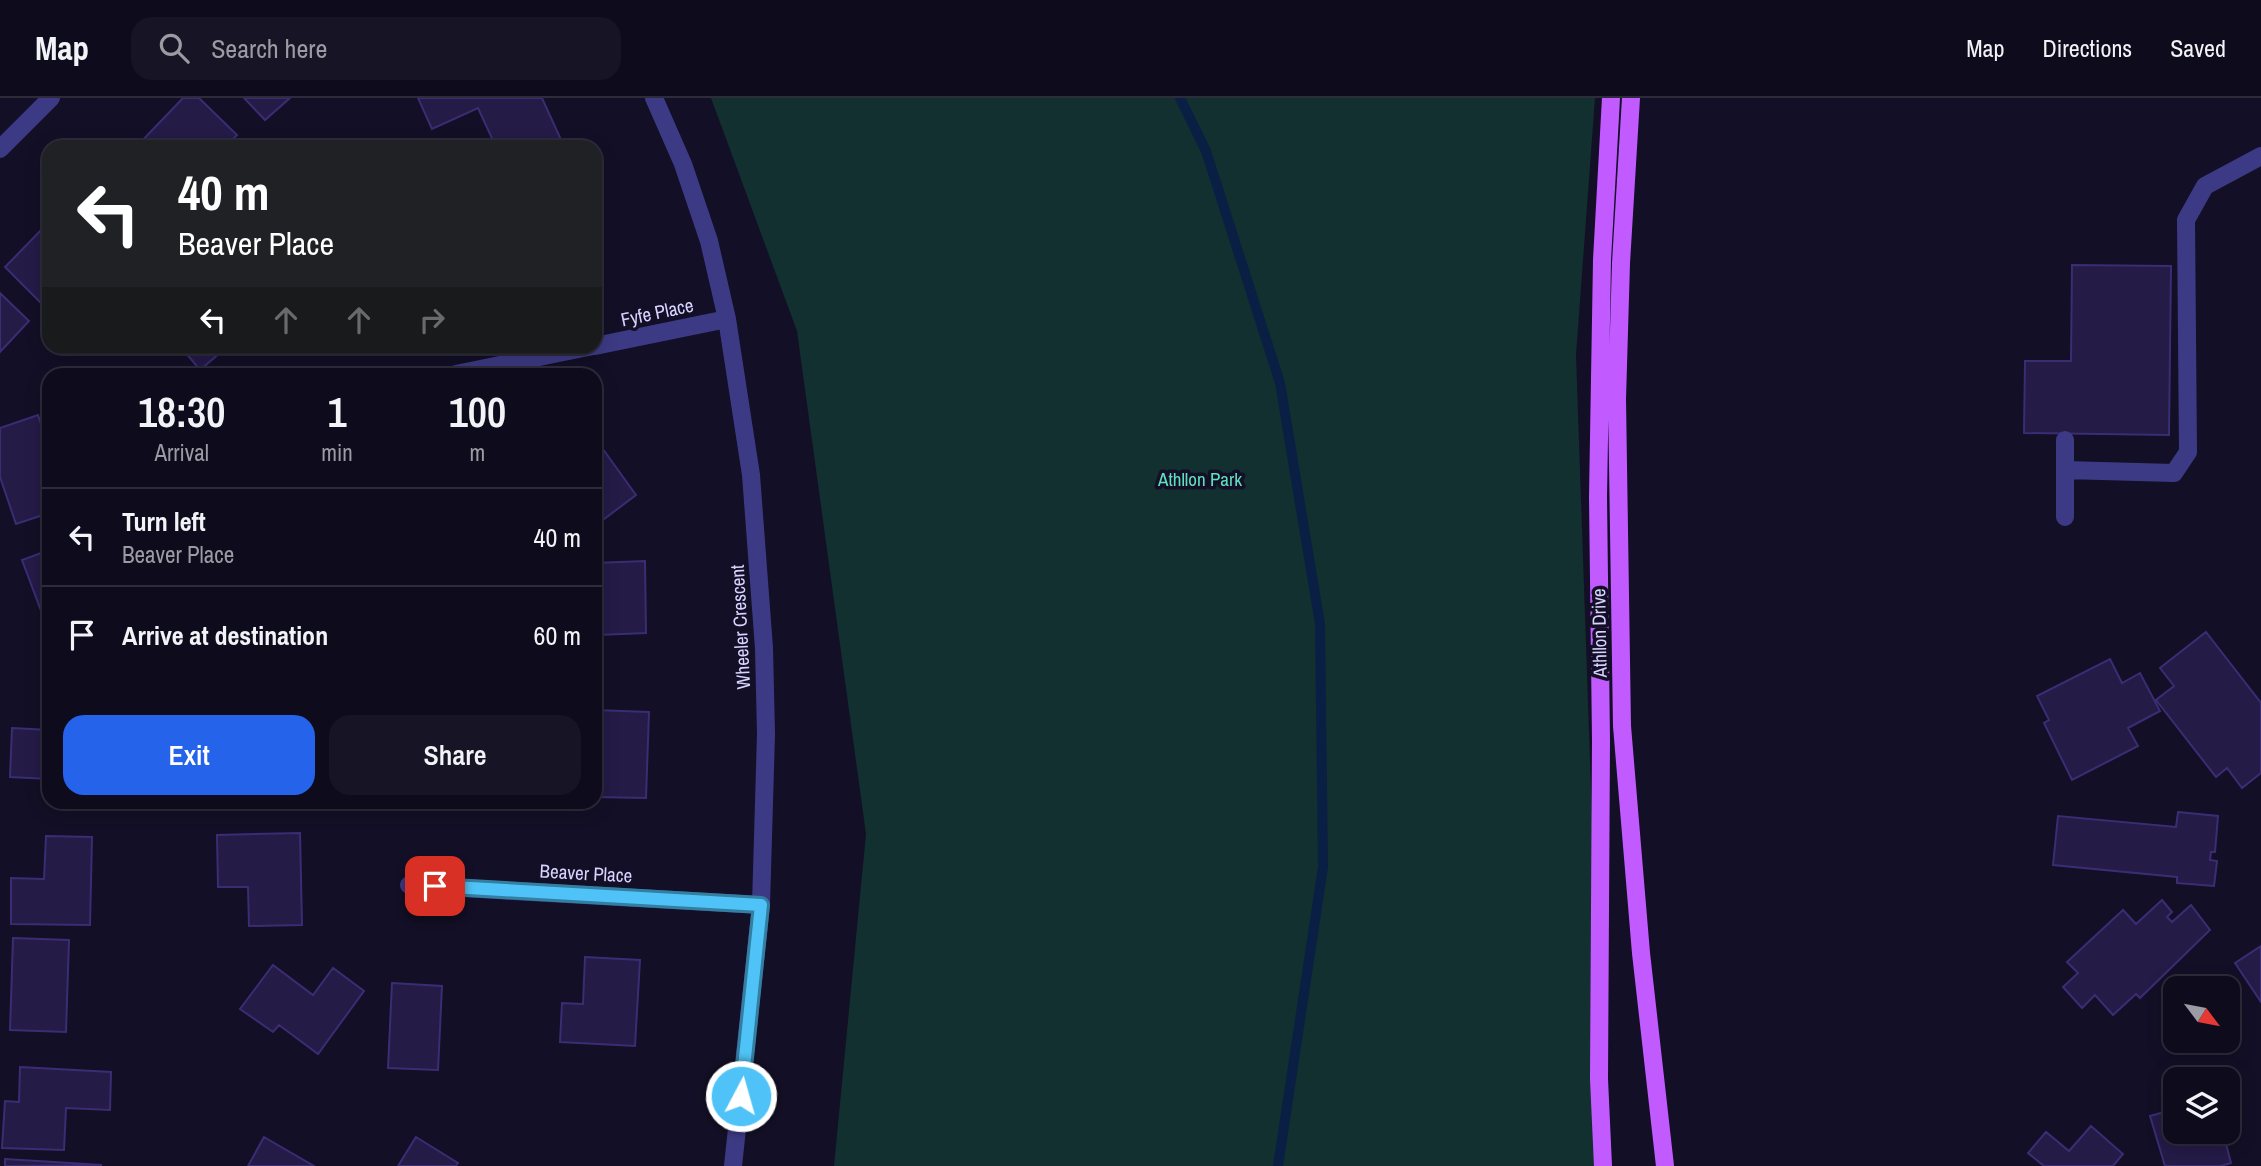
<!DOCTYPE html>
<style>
:root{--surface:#0e0b1c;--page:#171425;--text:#f1f3f6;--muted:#9b9ba3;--line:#2e2b3b;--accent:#2563eb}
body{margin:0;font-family:"Archivo Narrow",sans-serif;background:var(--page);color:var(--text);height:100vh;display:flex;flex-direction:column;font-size:26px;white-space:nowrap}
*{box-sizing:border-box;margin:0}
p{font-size:23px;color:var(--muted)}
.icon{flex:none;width:38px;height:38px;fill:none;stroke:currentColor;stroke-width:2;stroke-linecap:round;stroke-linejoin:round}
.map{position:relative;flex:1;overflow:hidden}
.drawer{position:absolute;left:42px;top:270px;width:560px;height:441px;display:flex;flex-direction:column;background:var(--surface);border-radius:21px;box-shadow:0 4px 18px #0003,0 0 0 2px var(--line)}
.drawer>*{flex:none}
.hud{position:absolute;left:42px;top:42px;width:560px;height:214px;border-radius:21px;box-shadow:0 4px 18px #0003,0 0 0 2px var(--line);background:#202124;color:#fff;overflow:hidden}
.needle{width:46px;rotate:122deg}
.buttons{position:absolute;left:2163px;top:878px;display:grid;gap:14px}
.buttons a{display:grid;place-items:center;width:77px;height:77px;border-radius:14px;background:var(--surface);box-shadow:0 4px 18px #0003,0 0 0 2px var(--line);font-size:35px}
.pin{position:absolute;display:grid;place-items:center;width:60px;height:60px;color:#fff;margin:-30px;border-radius:14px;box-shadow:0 4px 10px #0006}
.me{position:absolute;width:77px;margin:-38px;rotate:6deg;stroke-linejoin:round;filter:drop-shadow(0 0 5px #0008)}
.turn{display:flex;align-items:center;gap:24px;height:147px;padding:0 21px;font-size:32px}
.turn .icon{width:91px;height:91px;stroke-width:2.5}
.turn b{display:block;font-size:49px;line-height:60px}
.lanes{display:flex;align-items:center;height:66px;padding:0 21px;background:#0003;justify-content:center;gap:35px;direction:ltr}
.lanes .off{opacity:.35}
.eta{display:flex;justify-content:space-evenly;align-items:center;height:119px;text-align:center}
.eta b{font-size:42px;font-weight:600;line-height:49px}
.button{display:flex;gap:14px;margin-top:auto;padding:14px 21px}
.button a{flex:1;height:80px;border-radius:21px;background:var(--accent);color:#fff;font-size:28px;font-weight:600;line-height:80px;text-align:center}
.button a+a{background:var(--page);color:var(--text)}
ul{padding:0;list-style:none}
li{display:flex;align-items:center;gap:21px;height:98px;padding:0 21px;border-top:2px solid var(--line)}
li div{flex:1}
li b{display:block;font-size:26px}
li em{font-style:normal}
header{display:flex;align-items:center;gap:42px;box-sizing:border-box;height:98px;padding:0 35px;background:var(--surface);border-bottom:2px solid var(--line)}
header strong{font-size:33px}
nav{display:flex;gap:38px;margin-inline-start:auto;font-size:24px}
.search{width:490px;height:63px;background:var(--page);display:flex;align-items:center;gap:18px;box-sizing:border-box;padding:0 24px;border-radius:21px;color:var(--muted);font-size:26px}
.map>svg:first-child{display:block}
</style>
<header>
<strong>Map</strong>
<div class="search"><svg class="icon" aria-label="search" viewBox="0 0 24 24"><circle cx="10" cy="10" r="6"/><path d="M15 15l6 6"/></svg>Search here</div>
<nav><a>Map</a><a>Directions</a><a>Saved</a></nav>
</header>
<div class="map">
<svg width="2261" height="1068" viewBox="0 0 2261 1068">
<rect width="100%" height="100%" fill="#130f26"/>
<!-- green -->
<path fill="#12302f" d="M711,0H1595L1576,257L1604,1068H834L866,736L797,233Z"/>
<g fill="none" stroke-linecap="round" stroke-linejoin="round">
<!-- stream -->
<path stroke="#0a1f44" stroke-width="10" d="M1180,0L1206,53L1280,285L1320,526L1323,769L1278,1068"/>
</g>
<!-- building -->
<path fill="#241b47" stroke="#3b2d73" stroke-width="2" d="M183,0H199L237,37L225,49H136Z
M244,0H290L265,22Z
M418,0H542L563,46L558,49H496L478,10L432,31Z
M49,124V207L46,210L5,169Z
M595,155L602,176L595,179Z
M2072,167L2171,168L2169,337L2024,335L2025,263H2071Z
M0,195L29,223L0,254Z
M180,248H228L200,272Z
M38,317L49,350V415L16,426L0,379V330Z
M595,340L636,397L595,428Z
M49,452V534L22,462Z
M645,463L646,535L599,537L598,508H595V465Z
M2206,534L2261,605V675L2242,690L2227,670L2216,679L2156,602L2174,588L2160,570Z
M2110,561L2122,585L2140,575L2160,613L2128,630L2138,648L2072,682L2044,625L2049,622L2037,598Z
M595,612L649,614L646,700L595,699Z
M12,630L49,632V681L10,679Z
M2178,714L2218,718L2215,754H2211L2210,762L2217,763L2214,788L2177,785V779L2053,767L2058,718L2176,729Z
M300,735L302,827L249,828L248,789H218L217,737Z
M46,738L92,739L90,827L11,826V780L44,781Z
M2162,802L2172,814L2167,819L2172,824L2191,807L2210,832L2140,900L2136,896L2113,917L2095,897L2082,910L2063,889L2078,875L2067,864L2123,812L2136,826Z
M13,840L69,842L66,934L10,932Z
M2261,848V904L2235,865Z
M585,859L640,862L635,948L560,944L562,905L583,906Z
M273,867L313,897L333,870L364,893L318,956L279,927L273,934L240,911Z
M392,885L442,888L438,972L388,970Z
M20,969L111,974L110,1012L66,1010L64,1052L2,1050L5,1003L19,1004Z
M2175,1011V1034H2223L2231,1065L2221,1068H2165L2150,1018Z
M2091,1028L2123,1056L2113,1068H2044L2028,1055L2046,1034L2069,1053Z
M264,1039L314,1068H248Z
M416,1039L458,1065L456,1068H398Z
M5,1061L102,1067L5,1068Z"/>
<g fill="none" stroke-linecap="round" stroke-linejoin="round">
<!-- minor -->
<path stroke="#3d3a85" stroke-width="18" d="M654,0L683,66L709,143L727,221L751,377L764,550L766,636L761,807L733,1068
M0,51L51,0
M595,248L727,221
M456,276L593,248
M2065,342V372
M2065,419V372L2174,375L2188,354L2186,122L2205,88L2261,58
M409,787L761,807"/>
<!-- major -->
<path stroke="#c25bff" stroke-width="18" d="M1631,0L1621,165L1617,301L1622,628L1641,855L1665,1068
M1603,1068L1599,981L1601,642L1598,399L1602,162L1611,0"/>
</g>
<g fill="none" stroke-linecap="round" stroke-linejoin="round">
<defs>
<path id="route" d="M435,788L761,807L741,998"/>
</defs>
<!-- route casing -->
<use href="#route" stroke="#337fa1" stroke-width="18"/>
<!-- route -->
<use href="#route" stroke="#4fc3f7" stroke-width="12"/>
</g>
<g text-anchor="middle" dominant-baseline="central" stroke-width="7" stroke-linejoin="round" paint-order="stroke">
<!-- street labels -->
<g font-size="19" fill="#d9d4ff" stroke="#130f26">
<text transform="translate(657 214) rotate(-12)">Fyfe Place</text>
<text transform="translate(740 529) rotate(-93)">Wheeler Crescent</text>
<text transform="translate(1599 535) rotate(-91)">Athllon Drive</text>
<text transform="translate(586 775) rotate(3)">Beaver Place</text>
</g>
<!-- park labels -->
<g font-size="19" fill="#5fe0c0" stroke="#130f26">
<text x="1200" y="381">Athllon Park</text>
</g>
</g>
</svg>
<div class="buttons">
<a><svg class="needle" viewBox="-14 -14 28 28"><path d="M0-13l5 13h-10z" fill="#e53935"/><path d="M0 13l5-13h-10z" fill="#9b9ba3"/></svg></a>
<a><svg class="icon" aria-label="layers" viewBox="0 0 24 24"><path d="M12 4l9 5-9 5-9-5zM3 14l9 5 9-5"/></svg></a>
</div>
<div class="pin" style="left:435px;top:788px;background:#d93025"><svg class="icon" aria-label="arrive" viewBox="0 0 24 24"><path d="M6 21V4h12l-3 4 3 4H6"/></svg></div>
<svg class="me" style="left:741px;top:998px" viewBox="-20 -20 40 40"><circle r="17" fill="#4fc3f7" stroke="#fff" stroke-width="3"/><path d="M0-11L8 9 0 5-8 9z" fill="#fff"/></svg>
<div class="hud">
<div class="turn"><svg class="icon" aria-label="left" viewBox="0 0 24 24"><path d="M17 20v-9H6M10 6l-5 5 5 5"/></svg><div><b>40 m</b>Beaver Place</div></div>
<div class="lanes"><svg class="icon" aria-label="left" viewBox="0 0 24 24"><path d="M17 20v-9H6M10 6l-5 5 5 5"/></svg><svg class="icon off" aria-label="ahead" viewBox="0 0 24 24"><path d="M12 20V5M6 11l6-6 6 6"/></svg><svg class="icon off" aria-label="ahead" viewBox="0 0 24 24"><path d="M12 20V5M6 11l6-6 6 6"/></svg><svg class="icon off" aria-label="right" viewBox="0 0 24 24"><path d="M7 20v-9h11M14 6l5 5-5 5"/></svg></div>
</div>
<section class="drawer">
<div class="eta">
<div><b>18:30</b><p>Arrival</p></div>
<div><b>1</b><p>min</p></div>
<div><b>100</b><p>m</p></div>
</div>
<ul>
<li><svg class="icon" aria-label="left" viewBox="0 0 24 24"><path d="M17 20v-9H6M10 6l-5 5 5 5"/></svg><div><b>Turn left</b><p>Beaver Place</p></div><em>40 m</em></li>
<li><svg class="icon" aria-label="arrive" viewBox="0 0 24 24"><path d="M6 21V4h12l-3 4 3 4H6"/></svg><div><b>Arrive at destination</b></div><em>60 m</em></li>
</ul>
<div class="button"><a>Exit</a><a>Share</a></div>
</section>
</div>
